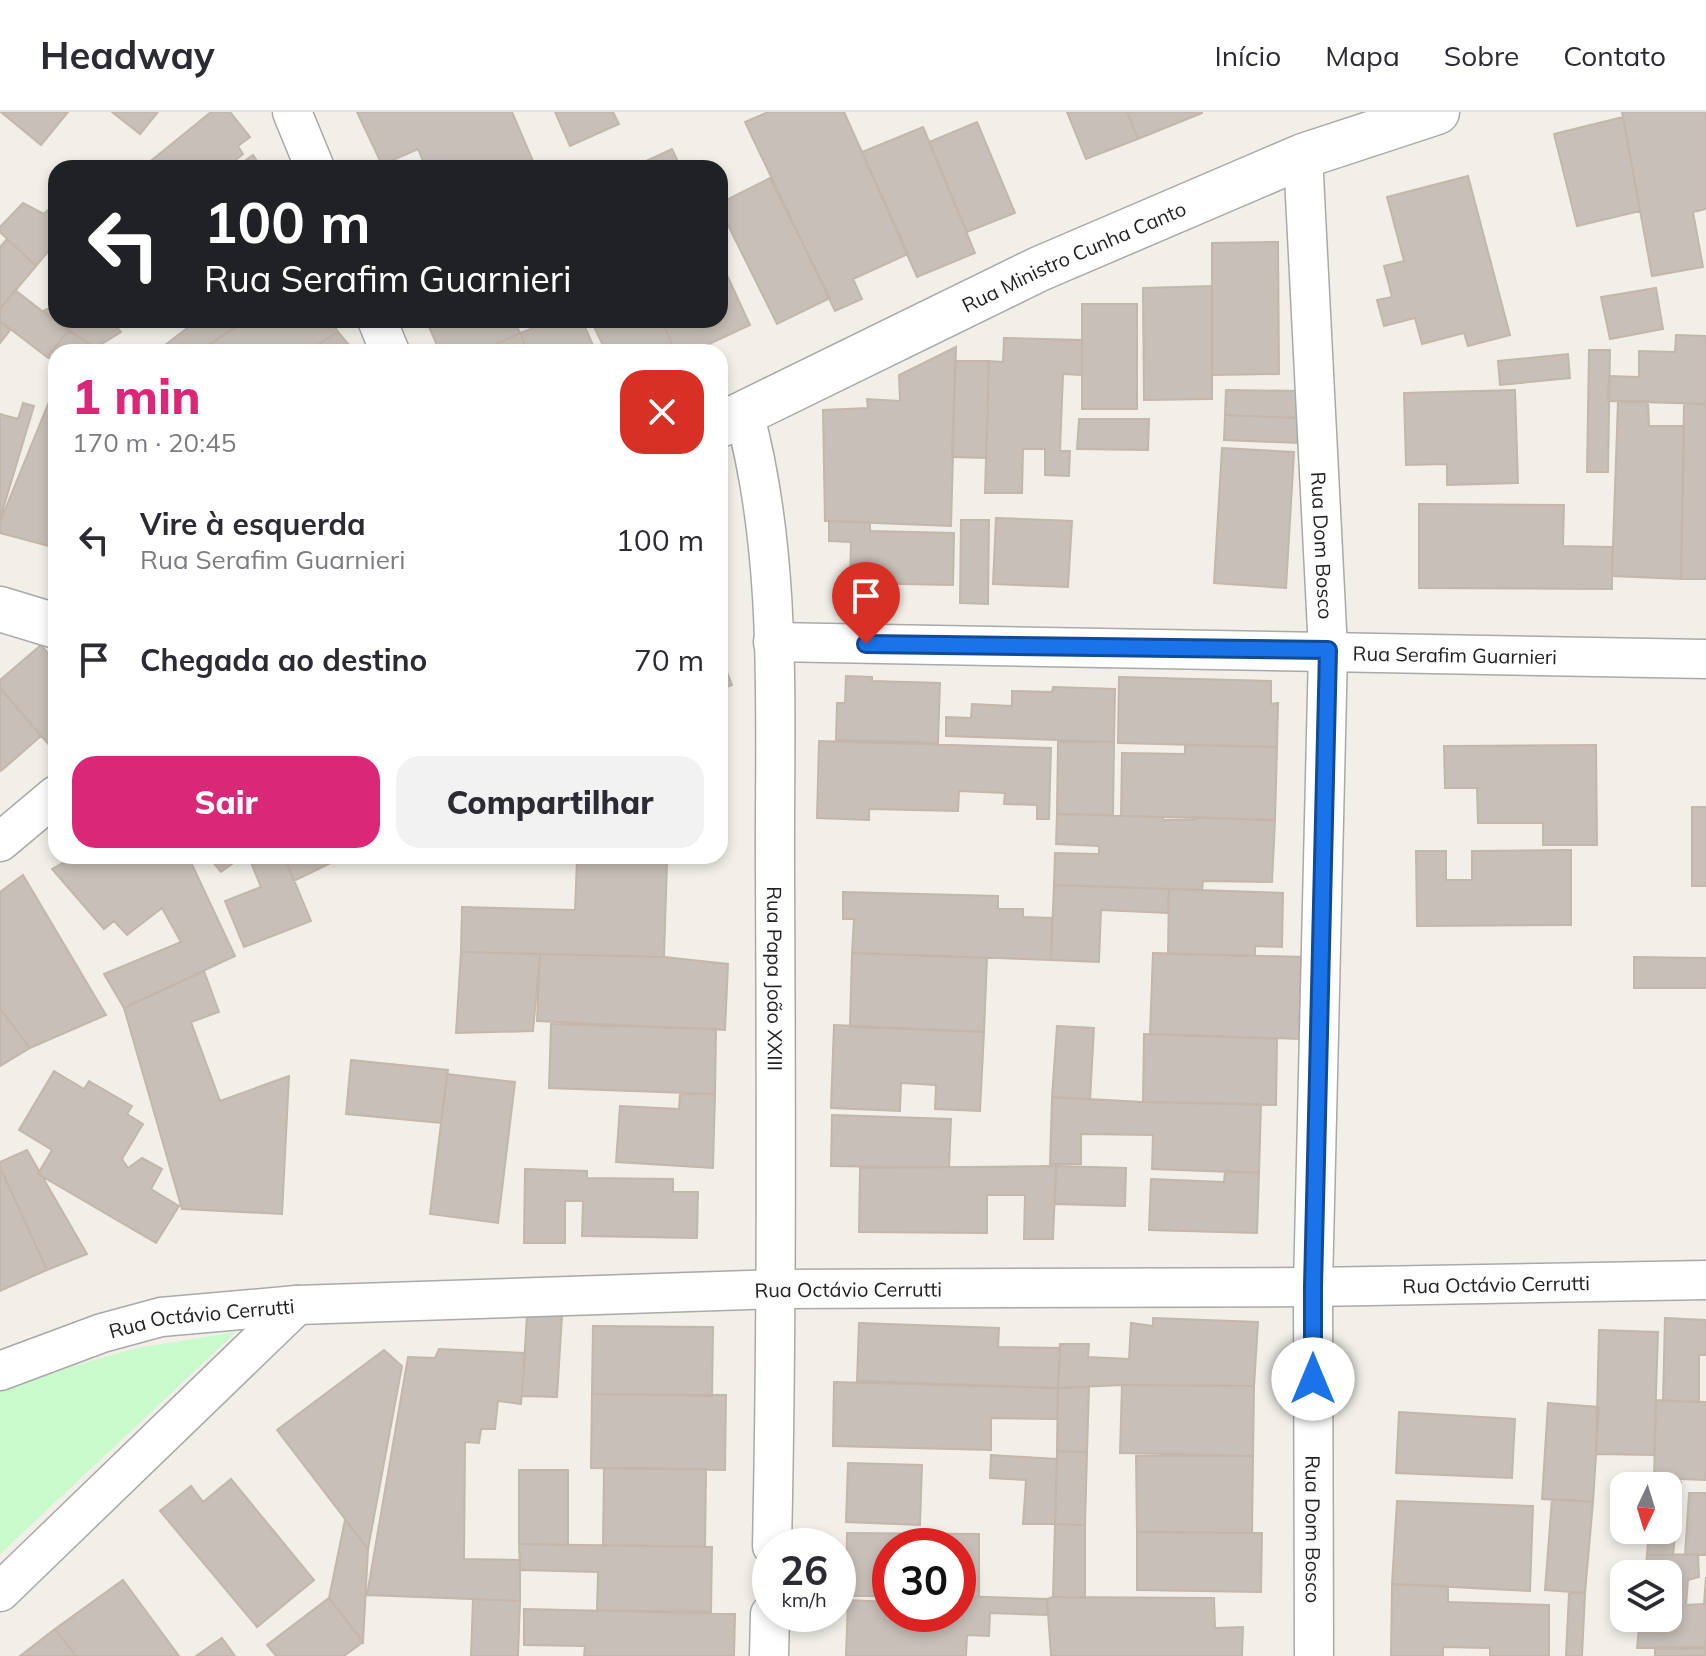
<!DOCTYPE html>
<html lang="pt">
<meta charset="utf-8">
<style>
:root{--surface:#fff;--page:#f2f2f3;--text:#2b2b33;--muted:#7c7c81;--line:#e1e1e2;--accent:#db2777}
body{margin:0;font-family:Mulish,sans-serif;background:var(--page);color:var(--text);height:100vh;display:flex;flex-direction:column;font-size:30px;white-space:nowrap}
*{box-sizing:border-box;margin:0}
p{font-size:26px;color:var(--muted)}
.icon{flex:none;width:44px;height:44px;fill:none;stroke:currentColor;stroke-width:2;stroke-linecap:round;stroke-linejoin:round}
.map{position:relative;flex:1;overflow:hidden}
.side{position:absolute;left:48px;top:232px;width:680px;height:520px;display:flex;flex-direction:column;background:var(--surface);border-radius:24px;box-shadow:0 4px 12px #0003}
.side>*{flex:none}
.guide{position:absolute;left:48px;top:48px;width:680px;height:168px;border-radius:24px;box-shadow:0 4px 12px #0003;background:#202124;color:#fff;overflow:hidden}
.needle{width:52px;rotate:184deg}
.tools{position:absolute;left:1610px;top:1360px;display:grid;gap:16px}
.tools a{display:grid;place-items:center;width:72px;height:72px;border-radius:16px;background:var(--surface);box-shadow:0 4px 12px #0003;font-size:40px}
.speed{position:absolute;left:752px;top:1416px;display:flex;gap:16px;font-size:40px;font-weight:700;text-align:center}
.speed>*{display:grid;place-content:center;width:104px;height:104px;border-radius:50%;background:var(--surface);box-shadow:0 4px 12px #0003;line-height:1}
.speed small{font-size:20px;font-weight:400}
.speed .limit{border:12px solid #d22;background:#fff;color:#111}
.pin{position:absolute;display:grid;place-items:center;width:68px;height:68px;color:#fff;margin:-82px -34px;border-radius:50% 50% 50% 0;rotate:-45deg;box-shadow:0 0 8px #0007}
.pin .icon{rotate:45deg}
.me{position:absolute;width:88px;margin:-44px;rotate:0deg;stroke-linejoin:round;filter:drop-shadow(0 0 6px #0008)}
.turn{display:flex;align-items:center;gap:28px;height:168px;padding:0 24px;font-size:36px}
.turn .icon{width:104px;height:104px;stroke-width:2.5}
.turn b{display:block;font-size:56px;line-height:68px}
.round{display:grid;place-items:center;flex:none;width:84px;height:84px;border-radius:24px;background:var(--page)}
.overview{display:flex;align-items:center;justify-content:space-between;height:136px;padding:0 24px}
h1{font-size:48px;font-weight:800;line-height:60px;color:var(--accent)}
.action{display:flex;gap:16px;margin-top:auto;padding:16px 24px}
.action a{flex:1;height:92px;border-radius:24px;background:var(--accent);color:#fff;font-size:32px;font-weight:800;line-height:92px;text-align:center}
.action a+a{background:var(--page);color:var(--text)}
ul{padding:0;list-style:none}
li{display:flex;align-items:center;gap:24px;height:120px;padding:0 24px}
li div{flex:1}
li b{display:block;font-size:30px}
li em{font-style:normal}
header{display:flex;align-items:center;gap:48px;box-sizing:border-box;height:112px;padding:0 40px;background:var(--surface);border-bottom:2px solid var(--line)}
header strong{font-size:38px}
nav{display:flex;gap:44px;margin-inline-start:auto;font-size:28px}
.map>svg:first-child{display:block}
</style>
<header>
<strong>Headway</strong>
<nav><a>Início</a><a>Mapa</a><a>Sobre</a><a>Contato</a></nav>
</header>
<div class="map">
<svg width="1706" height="1544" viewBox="0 0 1706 1544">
<rect width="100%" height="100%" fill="#f2efe9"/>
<!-- park -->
<path fill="#c8facc" d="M236,1220L0,1442V1275L137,1236Z"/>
<!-- building -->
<path fill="#c7bfb8" stroke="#c4b6ab" stroke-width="2" d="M1,0H68L41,33Z
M112,0H158L140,22Z
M211,0H230L250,25L238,34L243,42L226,56H142Z
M357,0H512L536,56H426L418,37L382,53Z
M555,0H613L619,12L570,34Z
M768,0H844L908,142L853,167L862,187L835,199L745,10Z
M1067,0H1127L1138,27L1086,47Z
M1127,0H1202V1L1138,27Z
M1622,0H1706V97L1693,100L1703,155L1652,164Z
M1623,5L1640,99L1577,114L1554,22Z
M977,10L1015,101L967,120L929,30Z
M923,15L975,141L917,165L862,40Z
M672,37L681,56H631Z
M253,43L262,56H235Z
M1468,64L1510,223L1468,234L1464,221L1422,232L1415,206L1384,214L1377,188L1392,185L1384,154L1404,149L1387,85Z
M770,66L830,186L777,212L720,97V91Z
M56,90V130L36,154L0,120V115L23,91L44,102Z
M7,127L36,154L0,197V135Z
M1278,130L1279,262L1212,263V131Z
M720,148L750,213L692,240H676L661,208H720Z
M1212,174V287L1144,288L1143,176Z
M1656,176L1663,217L1610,227L1601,185Z
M15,178L68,219L47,245L0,209V197Z
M1082,192H1137V297H1082Z
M56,193V208H111L121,220L95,236L43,199Z
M194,208H245L198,240H156L195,210Z
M246,208H331L338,220L306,240H200Z
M426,208H514L520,221L479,240H440Z
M555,208H582L596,240H528L520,221Z
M591,208H661L676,240H606Z
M0,209L10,218L0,231Z
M68,219L72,221L102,240H56V250L47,245Z
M338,220L355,240H306Z
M520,221L528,240H479Z
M1676,223L1706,224V292L1608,289L1609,264L1639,265V239L1675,240Z
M1004,226L1082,228V263L1063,262L1060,339H1070L1069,364L1045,363V337H1023L1022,381H985L989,249L1003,250Z
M956,235L951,414L825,409L823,298L868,296L867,287L900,289L899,263Z
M1589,238H1610L1608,360H1587Z
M1568,242L1570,266L1500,273L1498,249Z
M955,249H989L986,346L952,345Z
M1226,278L1299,279V306L1225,303Z
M1515,278L1518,371L1447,373V352L1406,353L1404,281Z
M51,285L56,286V436L0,421V410Z
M1618,289H1648L1649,314H1684L1681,467L1612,464Z
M23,291L34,294L0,407V302L18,307Z
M1684,292H1706V467H1681Z
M1225,303L1299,306L1298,331L1224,328Z
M1079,307H1149L1148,338L1077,337Z
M1222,336L1294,340L1286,476L1214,471Z
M1419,392L1564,393L1563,434L1612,435V477L1419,476Z
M996,406L1072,409L1068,475L993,472Z
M961,408H989L988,492L960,491Z
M829,409L870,410V419L954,421L953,473L850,471L851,430L829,429Z
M41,533L56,551V631L51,635L0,576V568Z
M720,542L732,573L720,578Z
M846,564L872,565V569L940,571L938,631L836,628L837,591H845Z
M1119,565L1271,569V592L1278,591L1277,635L1118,631Z
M1053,575L1115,577L1114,630L946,624V605L971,606L972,592L1012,594V579L1052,580Z
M0,576L41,624L1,659L0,658Z
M819,629L1051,636L1049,707H1037V693L1004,692L1005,681L959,679L958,699L869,697V708L817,706Z
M1058,630H1114L1113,703L1057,702Z
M1185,633L1277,635L1275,708L1121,704L1122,641L1185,642Z
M1596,633L1597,733H1543V711H1478L1477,676H1445L1444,634Z
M1692,695H1706V774H1692Z
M1057,702L1163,705V708H1194V705L1275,708L1272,770L1203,769L1202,778L1054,773L1055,741L1099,742V734L1056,732Z
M1571,738V813L1417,814L1416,739H1446V768H1472V739Z
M66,744H188L235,844L124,896L104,862L181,830L162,796L127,823L114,809L104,817L52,757L68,748Z
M208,744H243L221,760Z
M275,744H284L311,809L244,835L225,789L261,775L252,753Z
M284,744H340L341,746L294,769Z
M577,748L667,750L664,845L461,840L462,795L575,798Z
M23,763L106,903L30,936L0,897V780Z
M1054,773L1169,777L1168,801L1101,798L1099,850L1051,848Z
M1169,777L1283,781L1282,835L1255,834V844L1168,842Z
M843,780L998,784V797H1023V805L1052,806L1051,848L852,841L854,807H843Z
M461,840L540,842L533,919L456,921Z
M852,841L987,846L984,920L850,915Z
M1153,841L1304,845L1302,927L1150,922Z
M540,842L664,845L728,852L725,918L537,909Z
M1634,845L1706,846V876H1634Z
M204,859L219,900L191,910L220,989L289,964L282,1102L182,1097L124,896Z
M0,897L30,936L0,954Z
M551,912L716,917L715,982L549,976Z
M834,913L984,920L980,999L935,997L936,973L901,971L900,999L831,996Z
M1057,914L1094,916L1090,988L1052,985Z
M1144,922L1277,927L1276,993L1143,990Z
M351,948L448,958L441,1011L346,1002Z
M54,959L84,977L89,969L132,994L127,1002L143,1012L122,1047L128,1056L142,1046L162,1057L151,1077L179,1094L156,1131L38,1062L52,1038L19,1018Z
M447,962L515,970L498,1111L430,1102Z
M680,982H715L713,1056L616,1050L620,994L679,997Z
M1052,985L1143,990L1261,992L1259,1061L1152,1057L1153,1023L1081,1022V1052H1050Z
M832,1003L951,1007L949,1056L831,1054Z
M27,1038L87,1142L47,1158L0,1055V1050Z
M1056,1054L1053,1127H1024L1025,1083H987V1121L859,1120L860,1056Z
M1056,1054L1126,1056L1125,1094L1055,1092Z
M0,1055L47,1158L0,1179Z
M525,1057L587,1059V1066L673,1067V1080H698L697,1126L582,1124L583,1089H565V1131H524Z
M1225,1059L1259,1061L1257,1121L1149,1118L1151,1067L1224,1070Z
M527,1202L562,1204L557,1285L522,1284Z
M1153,1206L1258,1210L1254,1274L1122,1273L1058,1276L1060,1232H1089L1088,1245L1129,1247L1131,1211L1153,1214Z
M1665,1206L1706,1208V1243H1699V1290L1663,1289Z
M859,1211L999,1216L998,1235L1060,1236L1058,1276L857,1269Z
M593,1214L713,1215L712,1284L592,1282Z
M1599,1218L1658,1220L1654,1343L1596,1342Z
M439,1237L525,1241L521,1292L498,1289L495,1317H481L479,1331L465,1330L464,1447L520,1448V1489L367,1483L408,1245L435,1246Z
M384,1238L402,1254L368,1437L277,1318Z
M834,1270L1058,1276L1057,1307L991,1306V1338L833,1334Z
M1122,1273L1254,1274L1253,1344L1120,1341Z
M1089,1275L1087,1340L1057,1339L1058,1276Z
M592,1282L726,1283L725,1358L591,1356Z
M1656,1288L1706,1290V1368L1654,1366Z
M1548,1291L1599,1295L1593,1390L1542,1387Z
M1399,1300L1515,1307L1512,1366L1396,1361Z
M1057,1339L1087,1340L1085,1413L1055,1412Z
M991,1343L1057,1347L1055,1412H1023L1026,1368L990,1366Z
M1136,1344H1253L1252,1421L1137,1420Z
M848,1351L922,1353L920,1413L846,1410Z
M604,1356L706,1357L705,1435L603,1433Z
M519,1358H568V1433L519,1432Z
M1654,1366L1681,1367L1673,1443H1647L1649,1418H1668V1374H1653Z
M231,1367L314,1468L257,1515L160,1399L191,1374L203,1390Z
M1689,1381H1706V1443H1685Z
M1552,1387L1593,1390L1585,1481L1545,1478Z
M1397,1389L1533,1394L1530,1479L1392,1472Z
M345,1408L368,1437L363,1530L329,1486Z
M1055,1412L1085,1413V1486L1053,1485Z
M1137,1420L1262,1421L1261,1480L1137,1478Z
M847,1421L979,1422V1485L958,1484V1434H890V1484H846Z
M519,1432L712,1435L711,1500L597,1498L598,1460L520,1458Z
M1698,1442L1699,1465L1688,1468L1686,1493L1704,1492L1706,1465V1535L1637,1536L1640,1506H1668V1462H1645L1647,1443Z
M123,1468L179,1544H76L55,1517Z
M1392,1472L1448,1474V1490L1549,1493V1544H1490V1536L1443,1535V1544H1391Z
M1569,1481H1585L1582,1544H1566Z
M958,1484L1047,1487V1503L990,1501L989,1524L967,1523L966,1544H846L848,1488L890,1490V1502H958Z
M1053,1485L1214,1486L1215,1516L1243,1515L1242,1544H1051L1047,1487Z
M329,1486L363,1530L344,1544H276L267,1533Z
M473,1487L520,1489L518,1544H471Z
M524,1497L735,1502L734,1544H584L585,1534L524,1533Z
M55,1517L76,1544H20Z
M222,1526L235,1544H196Z
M1706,1536V1544H1655V1537Z"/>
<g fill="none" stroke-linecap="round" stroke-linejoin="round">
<defs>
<g id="minor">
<path d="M292,0L315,56"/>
<path id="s1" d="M1303,44L1328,538L1313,1175L1314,1544"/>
<path d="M377,208L390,240"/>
<path id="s2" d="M744,301C784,448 774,607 775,758C776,983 777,1208 772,1434"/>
<path id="s3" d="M773,530L1706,547"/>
<path d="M0,730L56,683"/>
<path id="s4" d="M0,1259L102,1221L161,1205L297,1193L777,1177L1313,1175L1706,1168"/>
<path d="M0,1480L297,1193"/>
<path d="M769,1544L770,1502"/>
</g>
<g id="tertiary">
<path id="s5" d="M720,313L1039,157L1303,44L1437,0"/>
<path d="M0,497L56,514"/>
</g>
</defs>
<!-- minor casing -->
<use href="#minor" stroke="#a9a9a9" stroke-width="41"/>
<!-- tertiary casing -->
<use href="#tertiary" stroke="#a9a9a9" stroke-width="47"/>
<!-- minor -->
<use href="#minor" stroke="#fff" stroke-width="38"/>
<!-- tertiary -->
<use href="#tertiary" stroke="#fff" stroke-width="44"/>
</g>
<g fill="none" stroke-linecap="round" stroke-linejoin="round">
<defs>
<path id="route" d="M866,532L1328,538L1313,1175V1267"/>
</defs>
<!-- route casing -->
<use href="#route" stroke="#114b97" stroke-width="20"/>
<!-- route -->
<use href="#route" stroke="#1a73e8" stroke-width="14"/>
</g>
<g text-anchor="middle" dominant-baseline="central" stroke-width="6" stroke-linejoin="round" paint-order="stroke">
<!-- street labels -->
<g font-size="20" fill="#222" stroke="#fff">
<text stroke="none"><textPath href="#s5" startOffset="392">Rua Ministro Cunha Canto</textPath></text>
<text stroke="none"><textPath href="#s1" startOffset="390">Rua Dom Bosco</textPath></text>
<text stroke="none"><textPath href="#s3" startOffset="682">Rua Serafim Guarnieri</textPath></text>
<text stroke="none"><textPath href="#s2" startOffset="568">Rua Papa João XXIII</textPath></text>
<text stroke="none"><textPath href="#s4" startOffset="1506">Rua Octávio Cerrutti</textPath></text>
<text stroke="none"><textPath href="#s4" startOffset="858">Rua Octávio Cerrutti</textPath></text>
<text stroke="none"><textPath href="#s4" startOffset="210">Rua Octávio Cerrutti</textPath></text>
<text stroke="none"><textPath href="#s1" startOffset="1374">Rua Dom Bosco</textPath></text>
</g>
</g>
</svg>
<div class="tools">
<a><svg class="needle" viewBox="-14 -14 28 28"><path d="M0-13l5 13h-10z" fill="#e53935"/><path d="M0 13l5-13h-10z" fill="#7c7c81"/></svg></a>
<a><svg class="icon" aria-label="layers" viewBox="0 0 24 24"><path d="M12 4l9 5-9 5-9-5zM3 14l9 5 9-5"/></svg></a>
</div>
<div class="speed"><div>26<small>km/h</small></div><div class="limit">30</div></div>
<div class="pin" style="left:866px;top:532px;background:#d93025"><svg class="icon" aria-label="arrive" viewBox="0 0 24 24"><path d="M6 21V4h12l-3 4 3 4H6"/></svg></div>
<svg class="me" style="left:1313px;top:1267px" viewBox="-20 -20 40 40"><circle r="19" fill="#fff"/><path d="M0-13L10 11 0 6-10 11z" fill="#1a73e8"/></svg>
<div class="guide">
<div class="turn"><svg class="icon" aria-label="left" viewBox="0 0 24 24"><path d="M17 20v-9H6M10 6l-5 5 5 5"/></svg><div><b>100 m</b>Rua Serafim Guarnieri</div></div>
</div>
<section class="side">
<div class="overview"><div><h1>1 min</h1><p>170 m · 20:45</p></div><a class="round" style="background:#d93025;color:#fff"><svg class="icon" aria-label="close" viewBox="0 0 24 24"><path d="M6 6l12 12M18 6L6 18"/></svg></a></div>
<ul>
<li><svg class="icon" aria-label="left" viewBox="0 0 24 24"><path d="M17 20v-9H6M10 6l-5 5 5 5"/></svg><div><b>Vire à esquerda</b><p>Rua Serafim Guarnieri</p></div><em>100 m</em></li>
<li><svg class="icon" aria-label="arrive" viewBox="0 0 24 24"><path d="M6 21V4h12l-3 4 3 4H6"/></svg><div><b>Chegada ao destino</b></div><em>70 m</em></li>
</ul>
<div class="action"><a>Sair</a><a>Compartilhar</a></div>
</section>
</div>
